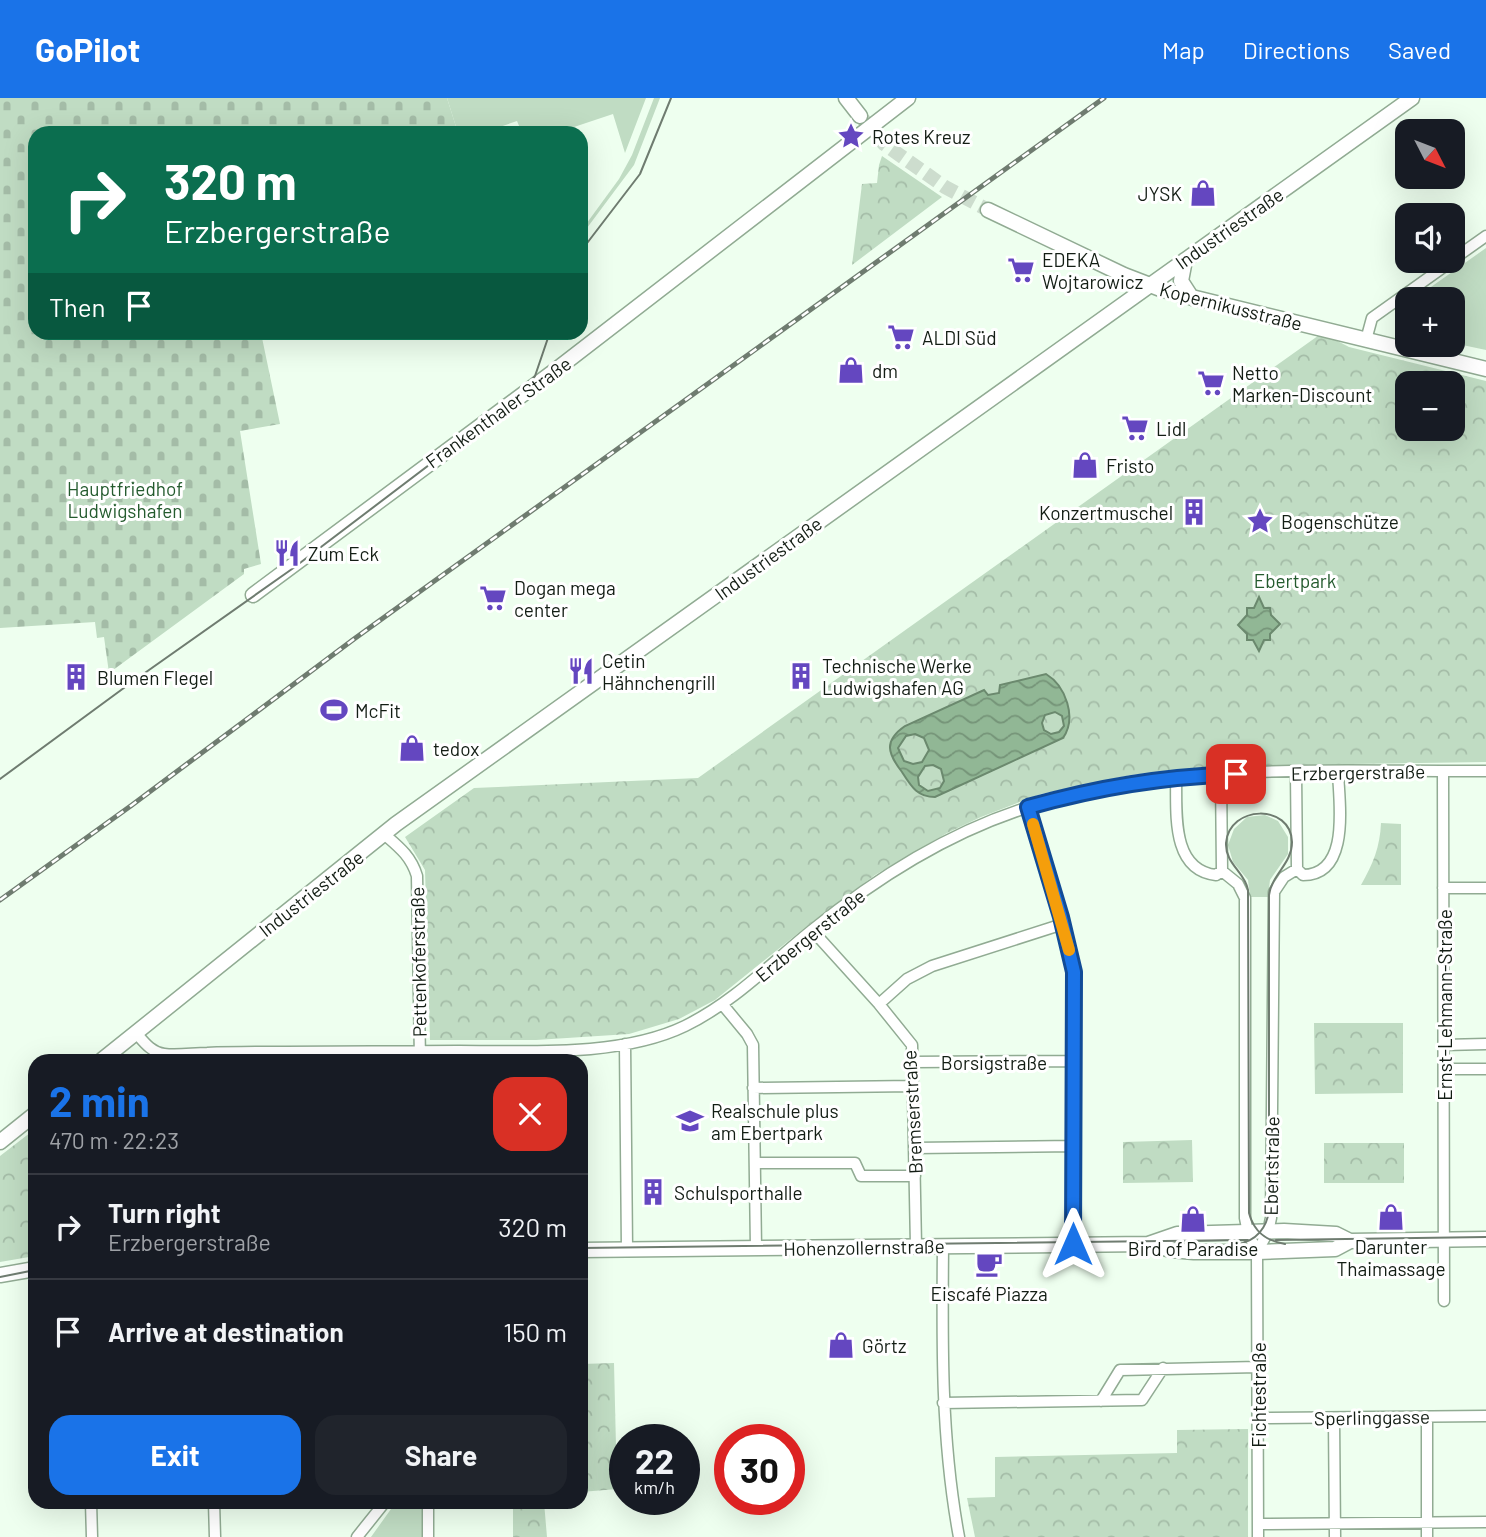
<!DOCTYPE html>
<meta charset="utf-8">
<style>
:root{--surface:#171b24;--page:#20242c;--text:#f1f3f6;--muted:#9ea1a6;--line:#363941;--accent:#1a73e8}
body{margin:0;font-family:Barlow,sans-serif;background:var(--page);color:var(--text);height:100vh;display:flex;flex-direction:column;font-size:26px;white-space:nowrap}
*{box-sizing:border-box;margin:0}
p{font-size:23px;color:var(--muted)}
.icon{flex:none;width:38px;height:38px;fill:none;stroke:currentColor;stroke-width:2;stroke-linecap:round;stroke-linejoin:round}
.map{position:relative;flex:1;overflow:hidden}
.panel{position:absolute;left:28px;top:956px;width:560px;height:455px;display:flex;flex-direction:column;background:var(--surface);border-radius:21px;box-shadow:0 7px 28px #0002}
.panel>*{flex:none}
.banner{position:absolute;left:28px;top:28px;width:560px;height:214px;border-radius:21px;box-shadow:0 7px 28px #0002;background:#0b6e4f;color:#fff;overflow:hidden}
.needle{width:46px;rotate:132deg}
.fabs{position:absolute;left:1395px;top:21px;display:grid;gap:14px}
.fabs a{display:grid;place-items:center;width:70px;height:70px;border-radius:14px;background:var(--surface);box-shadow:0 7px 28px #0002;font-size:35px}
.speed{position:absolute;left:609px;top:1326px;display:flex;gap:14px;font-size:35px;font-weight:700;text-align:center}
.speed>*{display:grid;place-content:center;width:91px;height:91px;border-radius:50%;background:var(--surface);box-shadow:0 7px 28px #0002;line-height:1}
.speed small{font-size:18px;font-weight:400}
.speed .limit{border:10px solid #d22;background:#fff;color:#111}
.pin{position:absolute;display:grid;place-items:center;width:60px;height:60px;color:#fff;margin:-30px;border-radius:14px;box-shadow:0 4px 10px #0006}
.me{position:absolute;width:77px;margin:-38px;rotate:0deg;stroke-linejoin:round;filter:drop-shadow(0 0 5px #0008)}
.turn{display:flex;align-items:center;gap:24px;height:147px;padding:0 21px;font-size:32px}
.turn .icon{width:91px;height:91px;stroke-width:2.5}
.turn b{display:block;font-size:49px;line-height:60px}
.then{display:flex;align-items:center;height:66px;padding:0 21px;background:#0003;gap:14px;font-size:26px}
.round{display:grid;place-items:center;flex:none;width:74px;height:74px;border-radius:21px;background:var(--page)}
.head{display:flex;align-items:center;justify-content:space-between;height:119px;padding:0 21px}
h1{font-size:42px;font-weight:700;line-height:52px;color:var(--accent)}
.button{display:flex;gap:14px;margin-top:auto;padding:14px 21px}
.button a{flex:1;height:80px;border-radius:21px;background:var(--accent);color:#fff;font-size:28px;font-weight:700;line-height:80px;text-align:center}
.button a+a{background:var(--page);color:var(--text)}
ul{padding:0;list-style:none}
li{display:flex;align-items:center;gap:21px;height:105px;padding:0 21px;border-top:2px solid var(--line)}
li div{flex:1}
li b{display:block;font-size:26px}
li em{font-style:normal}
header{display:flex;align-items:center;gap:42px;box-sizing:border-box;height:98px;padding:0 35px;background:var(--accent);color:#fff}
header strong{font-size:33px}
nav{display:flex;gap:38px;margin-inline-start:auto;font-size:24px}
.map>svg:first-child{display:block}
</style>
<header>
<strong>GoPilot</strong>
<nav><a>Map</a><a>Directions</a><a>Saved</a></nav>
</header>
<div class="map">
<svg width="1486" height="1439" viewBox="0 0 1486 1439">
<defs>
<pattern id="forest-crowns" width="20" height="18" patternUnits="userSpaceOnUse" patternTransform="scale(1.75)"><rect width="20" height="18" fill="#c0dcc3"/><path d="M2 6a3 3 0 1 1 6 0M12 15a3 3 0 1 1 6 0" fill="none" stroke="#a4bca7"/></pattern>
<pattern id="cemetery-stones" width="16" height="16" patternUnits="userSpaceOnUse" patternTransform="scale(1.75)"><rect width="16" height="16" fill="#c0dcc3"/><path d="M2 7V4a2 2 0 0 1 4 0v3zM10 15v-3a2 2 0 0 1 4 0v3z" fill="#a4bca7"/></pattern>
<pattern id="water-waves" width="16" height="10" patternUnits="userSpaceOnUse" patternTransform="scale(1.75)"><rect width="16" height="10" fill="#91b795"/><path d="M0 5q4-4 8 0t8 0" fill="none" stroke="#759478"/></pattern>
</defs>
<rect width="100%" height="100%" fill="#eeffef"/>
<!-- green -->
<path fill="#c0dcc3" d="M447,0H646L625,55L613,16L556,35H522L517,23L482,35H458Z
M654,0H660L634,67L581,138V133L619,81L632,57Z
M1486,150V252L1453,245L1452,201H1414Z
M1265,717L1278,723L1288,739V756L1270,782L1268,799H1250L1248,782L1233,764L1228,747L1234,731L1247,719Z
M396,1404H423L424,1439H371Z"/>
<!-- forest -->
<path fill="url(#forest-crowns)" fill-rule="evenodd" d="M882,58L942,99L852,167L862,86L877,85L879,67Z
M1322,235L1349,249L1486,283V664L1220,668L1131,677L1041,696L981,719L947,735L875,777L807,828L715,902L679,921L629,936L536,942H430L425,772L405,739L474,690L698,680ZM1407,285H1452V331H1407Z
M1381,725L1401,726V787H1361C1373,766 1380,749 1381,725Z
M1314,925H1403V995L1315,996Z
M35,1031V1158L0,1164V1058Z
M1192,1042L1193,1084L1123,1085V1044Z
M1324,1045H1404V1085H1324Z
M614,1265L617,1391L581,1394V1266Z
M1248,1331V1439H975L967,1400L995,1399V1359L1177,1355V1332Z
M526,1404H544L547,1439H513V1407L525,1406Z"/>
<!-- cemetery -->
<path fill="url(#cemetery-stones)" d="M0,0H447L458,35H35V234L261,235L280,326L240,333L261,466L244,471V476L109,575L104,539L97,540L95,524L0,530Z"/>
<!-- water -->
<path fill="url(#water-waves)" stroke="#6b896e" stroke-width="2" fill-rule="evenodd" d="M1259,499L1264,510H1270L1271,517L1280,526L1270,536V542H1264L1259,553L1253,542H1247V536L1238,527L1247,517V510H1254Z
M1046,576C1066,588 1077,620 1063,640L935,699C917,699 911,688 902,674C888,656 883,643 905,628L984,592L988,597L999,595L1000,587ZM1055,614L1062,618L1064,628L1059,634L1051,636L1044,632L1042,625L1045,617ZM915,636L924,640L929,652L922,664L913,666L904,663L898,650L906,638ZM933,667L941,671L944,683L940,690L928,693L919,687L918,679L925,668Z"/>
<g fill="none" stroke-linecap="round" stroke-linejoin="round">
<!-- tertiary-tunnel -->
<path stroke="#cdddce" stroke-width="14" stroke-dasharray="14 7" stroke-linecap="butt" d="M863,21L884,46L945,89L988,112"/>
<defs>
<path id="minor" d="M1452,162L1486,138
M1366,242L1372,220L1452,163
M1443,673L1444,1203
M1296,675L1297,771
M1221,677L1222,773
M1176,680C1177,712 1170,772 1216,777L1222,773L1238,786L1245,800V1120L1248,1135L1257,1154L1258,1439
M1028,709L1063,826L1074,874L1073,1146
M384,736C399,749 411,758 417,778L420,962
M1443,790H1486
M812,832L879,906L912,947L916,1148
M879,906L907,881L932,868L1063,826
M723,907L747,936L753,947L756,1150
M136,935C144,944 151,954 164,956C178,958 193,955 207,955C233,954 260,954 286,954C344,954 401,953 459,953C529,953 621,959 685,928C734,904 770,866 811,833C876,780 949,734 1029,709C1171,663 1338,674 1486,673
M625,946L627,1151
M1444,947L1486,946
M913,964L1075,963
M1444,971H1486
M753,990L913,988
M915,1050L1074,1048
M755,1065H855L861,1078H915
M943,1148C942,1246 941,1342 959,1439
M1257,1154L1268,1134L1271,1120L1274,794L1284,779L1297,771L1303,777C1351,777 1339,704 1338,674
M1101,1303L1120,1272L1258,1269
M943,1305L1142,1302L1163,1270
M1427,1319V1439
M1258,1320L1486,1318
M1334,1320L1335,1439
M91,1404L92,1439
M214,1404L215,1439
M428,1404V1439
M1258,1426L1486,1424
M357,1439L385,1404"/>
<path id="tertiary" d="M846,0L860,18
M988,112L1124,177L1163,192L1486,271
M1185,162L1181,183L1192,200
M253,497L557,271L908,0
M102,962L396,726L1412,0
M0,1044L35,1016
M1148,1146L1177,1136L1284,1133L1336,1136L1350,1143L1486,1141
M581,1152L1148,1146L1171,1152L1194,1154H1257L1335,1151L1350,1143
M0,1177L35,1171"/>
</defs>
<!-- minor casing -->
<use href="#minor" stroke="#91ab93" stroke-width="13"/>
<!-- tertiary casing -->
<use href="#tertiary" stroke="#91ab93" stroke-width="17"/>
<!-- minor -->
<use href="#minor" stroke="#fff" stroke-width="10"/>
<!-- tertiary -->
<use href="#tertiary" stroke="#fff" stroke-width="14"/>
<!-- tram -->
<path stroke="#6f7c70" stroke-width="2" d="M581,153L640,76L671,0
M0,681L132,584L292,471L516,301L535,278L550,234
M1276,1142L1486,1139
M1238,1146C1256,1143 1267,1130 1269,1112V797C1272,776 1292,766 1292,744C1291,705 1229,707 1226,745C1225,766 1245,774 1248,792L1249,1115C1254,1134 1266,1143 1285,1146
M581,1150L1248,1142
M0,1179L35,1172"/>
<defs>
<path id="rail" d="M0,802L132,707L354,541L1104,0"/>
</defs>
<!-- rail casing -->
<use href="#rail" stroke="#6f7c70" stroke-width="5"/>
<!-- rail -->
<use href="#rail" stroke="#fff" stroke-width="2.5" stroke-dasharray="8" stroke-linecap="butt"/>
</g>
<g fill="none" stroke-linecap="round" stroke-linejoin="round">
<defs>
<path id="route" d="M1073,1146L1074,874L1061,819L1028,709C1100,689 1161,679 1236,676"/>
</defs>
<!-- route casing -->
<use href="#route" stroke="#114b97" stroke-width="18"/>
<!-- route -->
<use href="#route" stroke="#1a73e8" stroke-width="12"/>
<!-- slow -->
<path stroke="#f59e0b" stroke-width="12" d="M1033,726L1069,852"/>
</g>
<!-- icons -->
<defs>
<symbol id="sight-bare" viewBox="-9 -9 18 18"><path d="M0-6L1.8-2.2L6-1.7L2.9 1.2L3.7 5.4L0 3.3L-3.7 5.4L-2.9 1.2L-6-1.7L-1.8-2.2Z" fill="#6447c0" stroke="#fff" stroke-width="2.5" paint-order="stroke"/></symbol>
<symbol id="shop-bare" viewBox="-9 -9 18 18"><path d="M-5-2.5h2.3a2.7 3.5 0 0 1 5.4 0H5L5.5 6h-11ZM-1.5-2.5h3a1.5 2.3 0 0 0-3 0Z" fill="#6447c0" stroke="#fff" stroke-width="2.5" paint-order="stroke"/></symbol>
<symbol id="supermarket-bare" viewBox="-9 -9 18 18"><path d="M-6-5.5h2.5l.6 2H6L4.5 2H-2.5L-4.4-4H-6ZM-1.5 3.2a1.3 1.3 0 1 0 .1 0ZM3 3.2a1.3 1.3 0 1 0 .1 0Z" fill="#6447c0" stroke="#fff" stroke-width="2.5" paint-order="stroke"/></symbol>
<symbol id="building-bare" viewBox="-9 -9 18 18"><path d="M-4-6H4V6H1V3H-1V6H-4ZM-2.5-4.3h1.7v1.8h-1.7ZM.8-4.3h1.7v1.8H.8ZM-2.5-1h1.7V.8h-1.7ZM.8-1h1.7V.8H.8Z" fill="#6447c0" stroke="#fff" stroke-width="2.5" paint-order="stroke"/></symbol>
<symbol id="restaurant-bare" viewBox="-9 -9 18 18"><path d="M-5-6h1v4h1v-4h1v4h1v-4h1v5L-1.5 .5V6h-2V.5L-5-1ZM5-6V6H3V1.5H1.5Q1.5-4 5-6Z" fill="#6447c0" stroke="#fff" stroke-width="2.5" paint-order="stroke"/></symbol>
<symbol id="stadium-bare" viewBox="-9 -9 18 18"><path d="M0-5a6.5 5 0 1 0 0 10a6.5 5 0 1 0 0-10ZM-3.5-1.8h7v3.6h-7Z" fill="#6447c0" stroke="#fff" stroke-width="2.5" paint-order="stroke"/></symbol>
<symbol id="school-bare" viewBox="-9 -9 18 18"><path d="M0-5L7-2L0 1L-7-2ZM-4 1L0 2.5L4 1V4Q0 6-4 4Z" fill="#6447c0" stroke="#fff" stroke-width="2.5" paint-order="stroke"/></symbol>
<symbol id="cafe-bare" viewBox="-9 -9 18 18"><path d="M-5.5-4.5H6V0H3Q3 3.5 0 3.5H-2.5Q-5.5 3.5-5.5 0ZM3-3.2v2h1.7v-2ZM-6 4.5H4V6H-6Z" fill="#6447c0" stroke="#fff" stroke-width="2.5" paint-order="stroke"/></symbol>
</defs>
<g fill-rule="evenodd">
<use href="#sight-bare" x="832" y="19" width="38" height="38"/>
<use href="#shop-bare" x="1184" y="76" width="38" height="38"/>
<use href="#supermarket-bare" x="1002" y="153" width="38" height="38"/>
<use href="#supermarket-bare" x="882" y="220" width="38" height="38"/>
<use href="#shop-bare" x="832" y="253" width="38" height="38"/>
<use href="#supermarket-bare" x="1192" y="266" width="38" height="38"/>
<use href="#supermarket-bare" x="1116" y="311" width="38" height="38"/>
<use href="#shop-bare" x="1066" y="348" width="38" height="38"/>
<use href="#building-bare" x="1175" y="395" width="38" height="38"/>
<use href="#sight-bare" x="1241" y="404" width="38" height="38"/>
<use href="#restaurant-bare" x="268" y="436" width="38" height="38"/>
<use href="#supermarket-bare" x="474" y="481" width="38" height="38"/>
<use href="#restaurant-bare" x="562" y="554" width="38" height="38"/>
<use href="#building-bare" x="782" y="559" width="38" height="38"/>
<use href="#building-bare" x="57" y="560" width="38" height="38"/>
<use href="#stadium-bare" x="315" y="593" width="38" height="38"/>
<use href="#shop-bare" x="393" y="631" width="38" height="38"/>
<use href="#school-bare" x="671" y="1004" width="38" height="38"/>
<use href="#building-bare" x="634" y="1075" width="38" height="38"/>
<use href="#shop-bare" x="1372" y="1100" width="38" height="38"/>
<use href="#shop-bare" x="1174" y="1102" width="38" height="38"/>
<use href="#cafe-bare" x="970" y="1147" width="38" height="38"/>
<use href="#shop-bare" x="822" y="1228" width="38" height="38"/>
</g>
<g text-anchor="middle" dominant-baseline="central" stroke-width="6" stroke-linejoin="round" paint-order="stroke">
<!-- poi labels -->
<g font-size="19" fill="#131d14" stroke="#fff" text-anchor="start">
<text x="872" y="38">Rotes Kreuz</text>
<text x="1182" y="95" text-anchor="end">JYSK</text>
<text x="1042" y="161">EDEKA<tspan x="1042" dy="22">Wojtarowicz</tspan></text>
<text x="922" y="239">ALDI Süd</text>
<text x="872" y="272">dm</text>
<text x="1232" y="274">Netto<tspan x="1232" dy="22">Marken-Discount</tspan></text>
<text x="1156" y="330">Lidl</text>
<text x="1106" y="367">Fristo</text>
<text x="1173" y="414" text-anchor="end">Konzertmuschel</text>
<text x="1281" y="423">Bogenschütze</text>
<text x="308" y="455">Zum Eck</text>
<text x="514" y="489">Dogan mega<tspan x="514" dy="22">center</tspan></text>
<text x="602" y="562">Cetin<tspan x="602" dy="22">Hähnchengrill</tspan></text>
<text x="822" y="567">Technische Werke<tspan x="822" dy="22">Ludwigshafen AG</tspan></text>
<text x="97" y="579">Blumen Flegel</text>
<text x="355" y="612">McFit</text>
<text x="433" y="650">tedox</text>
<text x="711" y="1012">Realschule plus<tspan x="711" dy="22">am Ebertpark</tspan></text>
<text x="674" y="1094">Schulsporthalle</text>
<text x="1391" y="1148" text-anchor="middle">Darunter<tspan x="1391" dy="22">Thaimassage</tspan></text>
<text x="1193" y="1150" text-anchor="middle">Bird of Paradise</text>
<text x="989" y="1195" text-anchor="middle">Eiscafé Piazza</text>
<text x="862" y="1247">Görtz</text>
</g>
<!-- street labels -->
<g font-size="19" fill="#131d14" stroke="#fff">
<text transform="translate(1229 130) rotate(-35)">Industriestraße</text>
<text transform="translate(1231 208) rotate(14)">Kopernikusstraße</text>
<text transform="translate(498 314) rotate(-36)">Frankenthaler Straße</text>
<text transform="translate(768 460) rotate(-36)">Industriestraße</text>
<text transform="translate(1358 674) rotate(-1)">Erzbergerstraße</text>
<text transform="translate(311 795) rotate(-38)">Industriestraße</text>
<text transform="translate(810 837) rotate(-39)">Erzbergerstraße</text>
<text transform="translate(418 864) rotate(-91)">Pettenkoferstraße</text>
<text transform="translate(1444 907) rotate(-90)">Ernst-Lehmann-Straße</text>
<text x="994" y="964">Borsigstraße</text>
<text transform="translate(912 1014) rotate(-93)">Bremserstraße</text>
<text transform="translate(1271 1068) rotate(-89)">Ebertstraße</text>
<text transform="translate(864 1149) rotate(-1)">Hohenzollernstraße</text>
<text transform="translate(1258 1297) rotate(-90)">Fichtestraße</text>
<text transform="translate(1372 1319) rotate(-1)">Sperlinggasse</text>
</g>
<!-- park labels -->
<g font-size="19" fill="#245b2e" stroke="#fff">
<text x="125" y="390">Hauptfriedhof<tspan x="125" dy="22">Ludwigshafen</tspan></text>
<text x="1295" y="482">Ebertpark</text>
</g>
</g>
</svg>
<div class="fabs">
<a><svg class="needle" viewBox="-14 -14 28 28"><path d="M0-13l5 13h-10z" fill="#e53935"/><path d="M0 13l5-13h-10z" fill="#9ea1a6"/></svg></a>
<a><svg class="icon" aria-label="sound" viewBox="0 0 24 24"><path d="M4 9h4l5-4v14l-5-4H4zM17 9q2 3 0 6"/></svg></a>
<a>+</a>
<a>−</a>
</div>
<div class="speed"><div>22<small>km/h</small></div><div class="limit">30</div></div>
<div class="pin" style="left:1236px;top:676px;background:#d93025"><svg class="icon" aria-label="arrive" viewBox="0 0 24 24"><path d="M6 21V4h12l-3 4 3 4H6"/></svg></div>
<svg class="me" style="left:1073px;top:1146px" viewBox="-20 -20 40 40"><path d="M0-17L14 15 0 8-14 15z" fill="#1a73e8" stroke="#fff" stroke-width="4"/></svg>
<div class="banner">
<div class="turn"><svg class="icon" aria-label="right" viewBox="0 0 24 24"><path d="M7 20v-9h11M14 6l5 5-5 5"/></svg><div><b>320 m</b>Erzbergerstraße</div></div>
<div class="then">Then<svg class="icon" aria-label="arrive" viewBox="0 0 24 24"><path d="M6 21V4h12l-3 4 3 4H6"/></svg></div>
</div>
<section class="panel">
<div class="head"><div><h1>2 min</h1><p>470 m · 22:23</p></div><a class="round" style="background:#d93025;color:#fff"><svg class="icon" aria-label="close" viewBox="0 0 24 24"><path d="M6 6l12 12M18 6L6 18"/></svg></a></div>
<ul>
<li><svg class="icon" aria-label="right" viewBox="0 0 24 24"><path d="M7 20v-9h11M14 6l5 5-5 5"/></svg><div><b>Turn right</b><p>Erzbergerstraße</p></div><em>320 m</em></li>
<li><svg class="icon" aria-label="arrive" viewBox="0 0 24 24"><path d="M6 21V4h12l-3 4 3 4H6"/></svg><div><b>Arrive at destination</b></div><em>150 m</em></li>
</ul>
<div class="button"><a>Exit</a><a>Share</a></div>
</section>
</div>
